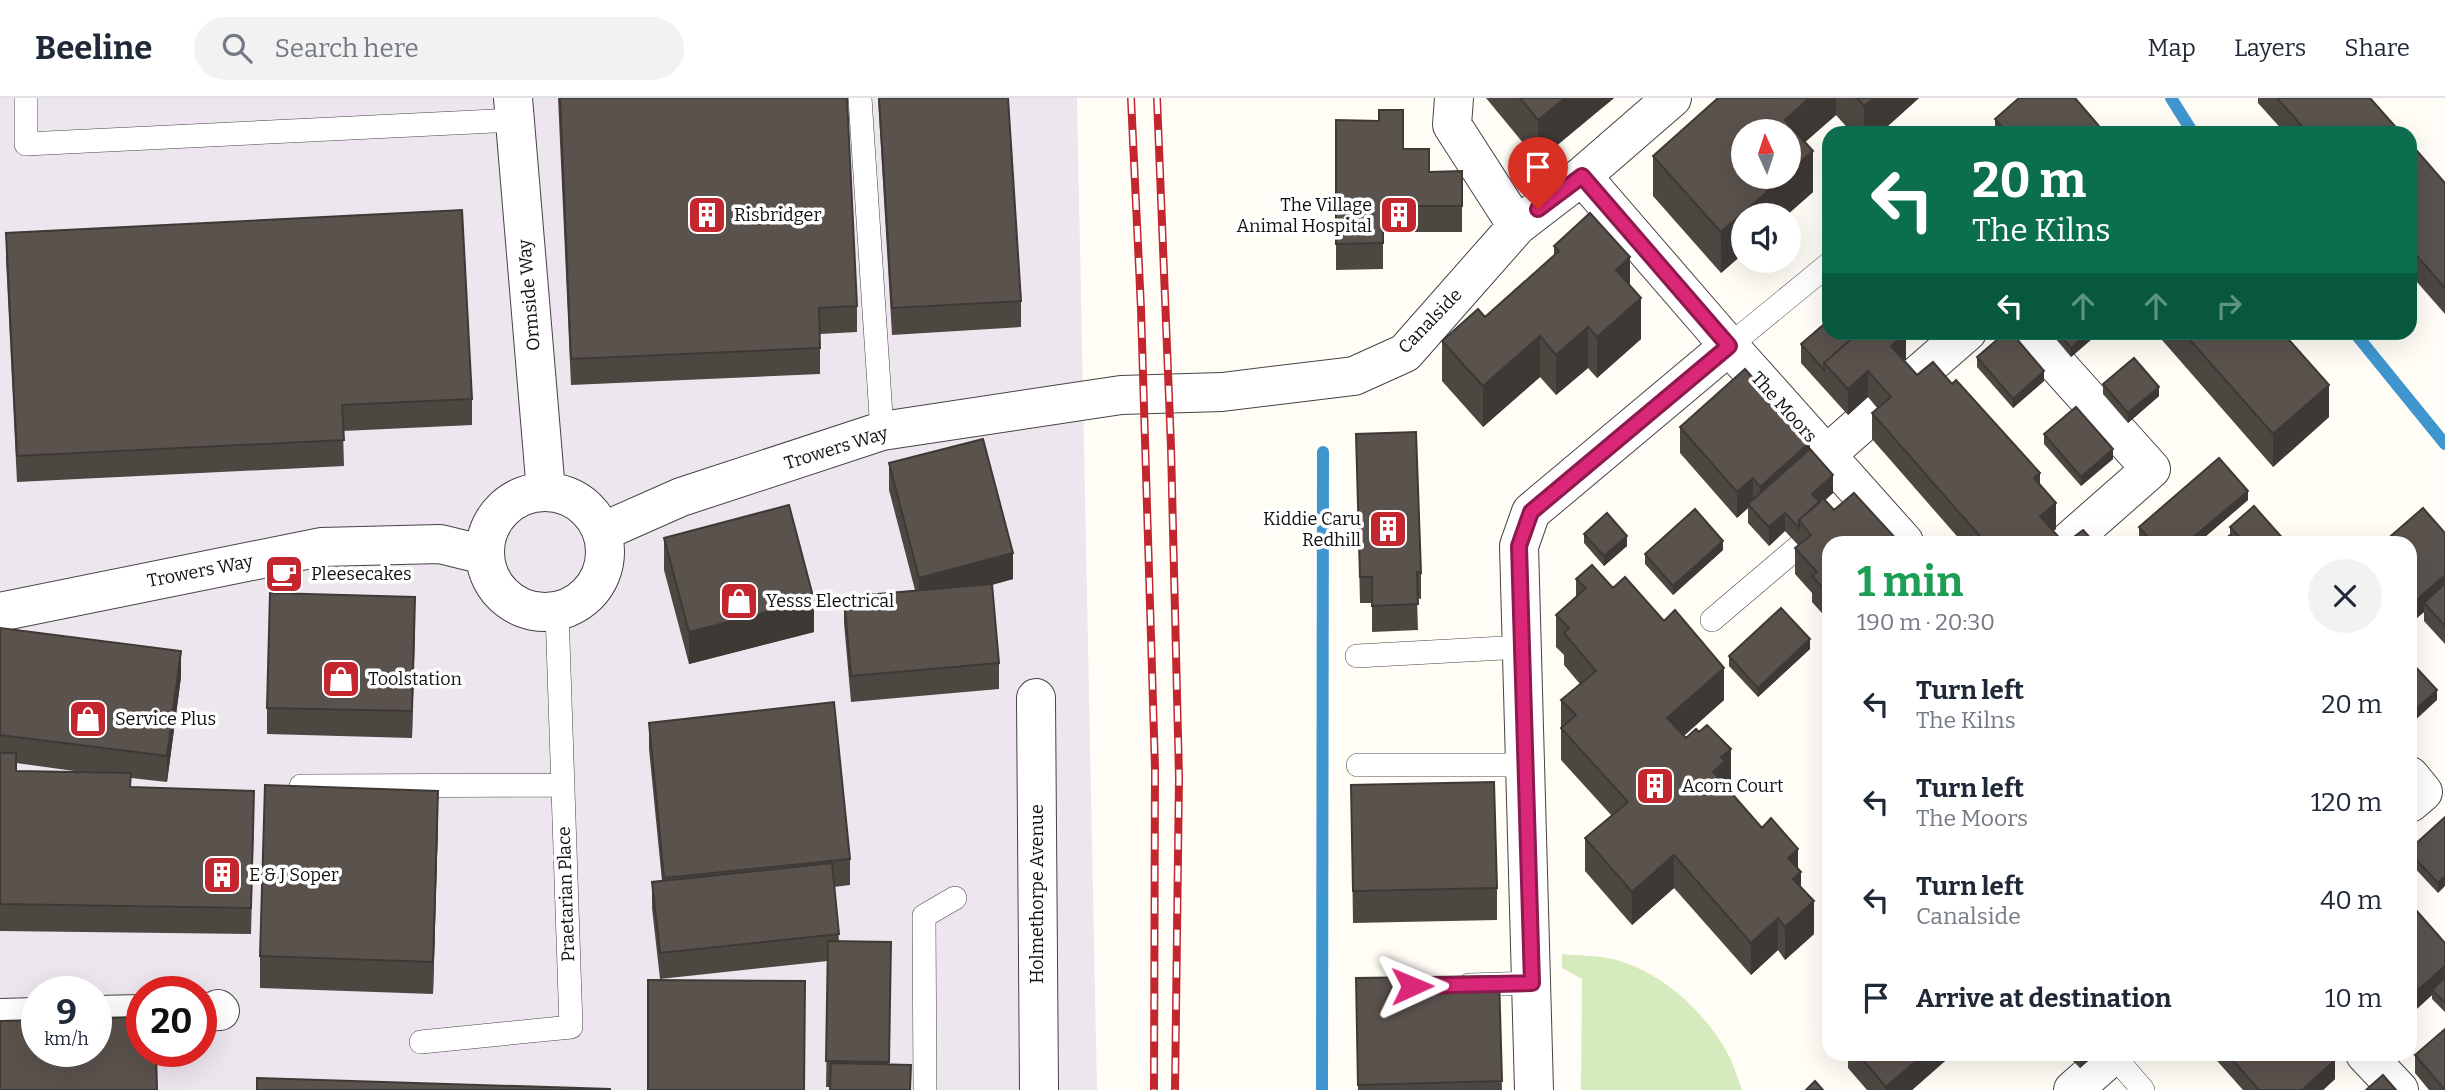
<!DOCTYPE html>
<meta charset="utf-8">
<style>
:root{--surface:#fff;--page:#f2f2f3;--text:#1f2937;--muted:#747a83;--line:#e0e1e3}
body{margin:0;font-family:Bitter,serif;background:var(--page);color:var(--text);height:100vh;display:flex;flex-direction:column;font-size:26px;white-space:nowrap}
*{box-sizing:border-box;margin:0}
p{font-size:23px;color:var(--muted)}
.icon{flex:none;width:38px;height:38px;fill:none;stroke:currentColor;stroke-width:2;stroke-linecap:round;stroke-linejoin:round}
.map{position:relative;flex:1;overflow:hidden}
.sheet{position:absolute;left:1822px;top:438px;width:595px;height:525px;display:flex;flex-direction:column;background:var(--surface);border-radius:21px;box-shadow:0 7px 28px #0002}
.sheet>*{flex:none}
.top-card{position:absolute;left:1822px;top:28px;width:595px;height:214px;border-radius:21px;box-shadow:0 7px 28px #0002;background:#0b6e4f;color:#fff;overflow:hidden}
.needle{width:46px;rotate:357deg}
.buttons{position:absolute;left:1731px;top:21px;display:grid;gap:14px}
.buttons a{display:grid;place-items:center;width:70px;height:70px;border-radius:50%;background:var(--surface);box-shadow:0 7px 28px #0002;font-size:35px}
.speed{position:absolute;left:21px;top:878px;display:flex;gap:14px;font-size:35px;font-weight:700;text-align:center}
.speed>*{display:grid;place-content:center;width:91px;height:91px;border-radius:50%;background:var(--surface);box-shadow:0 7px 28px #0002;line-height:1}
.speed small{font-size:18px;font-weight:400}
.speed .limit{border:10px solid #d22;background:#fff;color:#111}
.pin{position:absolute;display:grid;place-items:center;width:60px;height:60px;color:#fff;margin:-72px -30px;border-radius:50% 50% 50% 0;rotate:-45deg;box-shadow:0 0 7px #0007}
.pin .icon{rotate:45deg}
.me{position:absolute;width:77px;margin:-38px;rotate:89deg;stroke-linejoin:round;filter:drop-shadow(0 0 5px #0008)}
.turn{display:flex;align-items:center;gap:24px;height:147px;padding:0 35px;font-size:32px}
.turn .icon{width:91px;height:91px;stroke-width:2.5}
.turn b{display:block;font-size:49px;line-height:60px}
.lanes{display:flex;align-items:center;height:66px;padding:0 35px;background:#0003;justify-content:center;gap:35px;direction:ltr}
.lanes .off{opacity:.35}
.round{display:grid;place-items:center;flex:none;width:74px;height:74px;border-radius:37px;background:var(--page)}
.summary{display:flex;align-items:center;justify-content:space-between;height:119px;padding:0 35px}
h1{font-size:42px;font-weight:700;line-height:52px;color:#1e9e55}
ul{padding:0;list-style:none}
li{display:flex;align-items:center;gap:21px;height:98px;padding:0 35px}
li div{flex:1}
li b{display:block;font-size:26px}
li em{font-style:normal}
header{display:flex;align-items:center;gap:42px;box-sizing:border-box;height:98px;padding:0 35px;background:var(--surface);border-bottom:2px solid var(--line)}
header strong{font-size:33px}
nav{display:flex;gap:38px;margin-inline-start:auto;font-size:24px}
.search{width:490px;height:63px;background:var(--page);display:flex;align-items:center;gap:18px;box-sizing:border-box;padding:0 24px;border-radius:38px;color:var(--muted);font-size:26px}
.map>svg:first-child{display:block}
</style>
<header>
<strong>Beeline</strong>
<div class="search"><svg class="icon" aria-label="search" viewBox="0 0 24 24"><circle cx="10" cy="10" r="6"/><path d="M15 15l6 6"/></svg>Search here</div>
<nav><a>Map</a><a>Layers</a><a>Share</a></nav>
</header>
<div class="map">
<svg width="2445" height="992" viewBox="0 0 2445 992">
<rect width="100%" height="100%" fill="#fffdf5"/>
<!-- industrial -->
<path fill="#eee6ef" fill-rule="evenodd" d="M0,0H1077L1097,992H0ZM37,894H96V954H37ZM142,894H201V954H142Z"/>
<!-- green -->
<path fill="#d5ebbd" d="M1562,856C1579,858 1599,857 1616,862C1664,875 1709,917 1731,962C1735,971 1738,982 1742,992H1581L1582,881L1562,870Z"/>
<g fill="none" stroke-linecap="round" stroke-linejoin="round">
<!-- stream -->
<path stroke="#3f96cf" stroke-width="12" d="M2171,0L2193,35
M2354,234L2445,346
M1322,992L1323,354"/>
<defs>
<path id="lane" d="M26,0V46L514,22
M860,0L882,333
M1729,248L1829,166
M1712,522L1818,432
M1357,558L1522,549
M1358,667H1526
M301,688L563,687
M1469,887L1532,885
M421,944L571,929L557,513
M2113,957L2143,992
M925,992L924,818L955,800"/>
<path id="street" d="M513,0L546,394
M1454,0L1452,27L1517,128
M1582,78L1729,248L1904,444
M2028,234L2151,371L2068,444
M1905,288L1967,234
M1826,357L1877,312
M485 454a60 60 0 1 1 120 0a60 60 0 1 1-120 0Z
M602,434L681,399L882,333L1121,297L1222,294L1354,278L1405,255L1517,128L1582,78L1672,0
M0,514L321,449L440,446L485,457
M1036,600L1039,992
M2410,678L2423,694L2410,705
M201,914L220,913L218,911
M96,917L142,916
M0,920L37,919
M2365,956L2399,992
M1534,992L1519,448L1531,414L1729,248
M2073,992L2114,956"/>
</defs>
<!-- lane casing -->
<use href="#lane" stroke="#444" stroke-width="24"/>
<!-- street casing -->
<use href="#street" stroke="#444" stroke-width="40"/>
<!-- lane -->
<use href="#lane" stroke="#fff" stroke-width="23"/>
<!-- street -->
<use href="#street" stroke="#fff" stroke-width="38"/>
<defs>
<path id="rail" d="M1131,0L1141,211L1155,670L1154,992
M1157,0L1171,349L1179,679L1175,992"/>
</defs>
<!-- rail casing -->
<use href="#rail" stroke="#c4262e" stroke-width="8"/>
<!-- rail -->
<use href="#rail" stroke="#fff" stroke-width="5" stroke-dasharray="16" stroke-linecap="butt"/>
</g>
<!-- wall -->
<path fill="#4d4742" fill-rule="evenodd" d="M558,0H847L857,208V234L820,236V276L571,287Z
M878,0H1008L1021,203V229L892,237Z
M1486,0H1614L1538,63Z
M1718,0H1919L1880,35H1852L1836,17L1805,44L1813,94L1721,175L1653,98V58Z
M2258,0H2370L2401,35H2285L2258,5Z
M1995,21L2105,35H1995Z
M1336,22L1403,51L1429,74L1462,73V134H1383V171L1336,172Z
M2410,45L2445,85V216L2410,176Z
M6,135L472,301V327L343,333L344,368L17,384L6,161Z
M1554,148L1630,188L1641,241L1597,280L1588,270L1556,297L1540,279L1483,329L1442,283V243L1485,219L1554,158Z
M2050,234H2100L2071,259Z
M2155,234H2282L2329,319L2273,369Z
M1801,246L1906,261L1904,263L1917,277L2040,387L2056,431L2053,433L2063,444H1962L1872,341V315L1878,311L1868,299L1848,317L1801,265Z
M1977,259L2044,283L2013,310L1977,269Z
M2103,286L2159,298L2128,325L2103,296Z
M1680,329L1810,351L1833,395L1825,402L1829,444V523L1812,504V495L1795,476V450L1798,447L1785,433L1769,448L1748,425V410L1737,420L1680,355Z
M1356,336L1421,475V501L1417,500L1418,532L1372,534V505H1360Z
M2044,336L2113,361L2081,388L2044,346Z
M889,365L1013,481L992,487L999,565V591L851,604L844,525V499L915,492L889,392Z
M2248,402L2199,444H2144L2139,439V429Z
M2230,429L2286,444H2221L2230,437Z
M2445,435V546L2424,523V514L2411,525L2410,524V444Z
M1584,436L1627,448L1604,468L1584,445Z
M664,440L814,534L689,566L664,472Z
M1723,452L1673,497L1645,466V456Z
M1576,481L1613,490L1724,602L1684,638L1731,684L1725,688L1798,770L1801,790L1814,836L1785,862L1778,852L1751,877L1674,790L1632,827L1585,773V740L1612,718L1561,662V602L1580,586L1564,567V557L1556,549V517L1576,499Z
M415,525L412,640L267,636V610Z
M0,530L181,579L167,684L131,680V689L254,719L251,836L0,833ZM16,665L89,675L16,673Z
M1810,551L1758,599L1729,568V558Z
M649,625L850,761V787L834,789L839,843L891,844L889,966L830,989H826L828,863L660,881L652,810V784L662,783L649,651Z
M1351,687L1497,790V822L1353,825Z
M2445,719L2438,795L2410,765V751Z
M438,725L433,896L260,890V858Z
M2410,815L2445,845V914L2432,901V897L2410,917Z
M1499,878L1502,992H1358L1356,880Z
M1848,956H1953L1912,992H1867L1848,970Z
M2066,956H2096L2080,970Z
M2211,956H2329L2335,981L2323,992H2243Z
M2415,957L2445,992H2429L2415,975Z"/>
<!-- shaded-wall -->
<path fill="#3f3936" d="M1565,0H1614L1538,63V22Z
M1809,0H1836V17L1788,59L1785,22Z
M1874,0H1919L1880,35H1864V8Z
M1813,53V94L1787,117H1743V156L1721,175V134L1784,79H1788V75Z
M1630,159V200L1616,172Z
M1641,200V241L1597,280V239Z
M1588,229V270L1556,297V257Z
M2089,234H2100L2071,259V250Z
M1906,235V261L1891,274V248Z
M1540,238V279L1483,329V288Z
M1868,273V299L1848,317V291Z
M2044,273V283L2013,310V301Z
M2329,287V319L2273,369V336Z
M2159,289V298L2128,325V315Z
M1810,344V370L1760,415V389Z
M2113,351V361L2081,388V379Z
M2040,375V401L2034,380Z
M1833,377V395L1812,414V396Z
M1753,380V406H1748V410L1737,420V394Z
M2248,393V402L2199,444H2188Z
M2056,405V431L2040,444V418Z
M1785,415V433L1769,448V429Z
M1627,438V448L1604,468V458Z
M1723,443V452L1673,497V488Z
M1013,455V481L919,506V480Z
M2445,477V496L2424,505V514L2411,525V507Z
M415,499V525L412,640V613Z
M814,502V534L689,566V534Z
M1810,541V551L1758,599V590Z
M181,553V579L167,684V658Z
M1724,570V602L1667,652V620Z
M2437,592V602L2410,627V617Z
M1731,651V684L1725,689L1713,674L1721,659Z
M438,693V725L433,896V864Z
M1798,751V777L1801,774V806L1793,813L1788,760Z
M1674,757V790L1632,827V794Z
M2445,778V788L2438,795V785Z
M1814,803V836L1785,862V829Z
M1778,820V852L1751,877V845Z
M2445,868V886L2432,892V897L2410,917V899Z
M1924,956H1953L1912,992H1886V989Z
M2085,956H2096L2080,970V961Z
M2335,962V981L2323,992H2302Z"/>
<!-- building -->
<path fill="#5a524d" stroke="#3f3936" stroke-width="2" d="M560,0H847L857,208L819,210L820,250L571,261Z
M879,0H1008L1021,203L892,210Z
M1520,0H1565L1538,22Z
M1718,0H1809L1785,22L1813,53L1788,75V33H1743V79H1784L1721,134L1653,58Z
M1857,0H1874L1864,8Z
M2019,0H2075L2105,35H2007L1995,21Z
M2277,0H2370L2401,35H2308Z
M1379,12H1403V51H1429V74L1462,73V108H1383V145L1336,146V22L1379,23Z
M2410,45L2445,85V190L2410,150Z
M462,112L472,301L342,307L344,342L17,358L6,135Z
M1590,115L1630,159L1616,172L1641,200L1597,239L1588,229L1556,257L1540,238L1483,288L1442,243L1478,211L1485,219L1559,153L1554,148Z
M1829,222V234H1859L1824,265V272L1801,246Z
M1859,234H1906L1891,248L1917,277L1933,264L1952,286L1956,282L2040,375L2034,380L2056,405L2040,418L2063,444H2020L2017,441L2013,444H1985L1872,315L1891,299L1868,273L1848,291L1824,265Z
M2006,234H2011L2044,273L2013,301L1977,259Z
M2058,234H2089L2071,250Z
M2183,234H2282L2329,287L2273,336Z
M2134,260L2159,289L2128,315L2103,286Z
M1745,271L1810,344L1760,389L1753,380L1737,394L1680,329Z
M2076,309L2113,351L2081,379L2044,336Z
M1416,334L1421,475L1417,474L1418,506L1372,508V479H1360L1356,336Z
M983,341L1013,455L919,480L889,365Z
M1810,351L1833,377L1812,396L1820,404L1799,422V430L1785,415L1769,429L1748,406Z
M2219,360L2248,393L2188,444H2152L2139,429Z
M1854,395L1899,444H1829V497L1812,478L1817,474L1795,450L1811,437L1799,422L1823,400L1834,412Z
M789,407L814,502L689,534L664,440Z
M2254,408L2286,444H2244L2230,429Z
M2423,410L2445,435V477L2411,507L2410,506V444H2384Z
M1695,411L1723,443L1673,488L1645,456Z
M1607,415L1627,438L1604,458L1584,436Z
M2083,432L2094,444H2067Z
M2230,437L2237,444H2221Z
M1592,467L1613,490L1625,479L1664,523L1675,512L1724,570L1667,620L1686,640L1696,631L1699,634L1707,627L1731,651L1721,659L1725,663L1713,674L1762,730L1771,720L1798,751L1788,760L1801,774L1793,781L1814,803L1785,829L1778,820L1751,845L1674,757L1632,794L1585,740L1628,704L1561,630L1576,617L1561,602L1596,573L1564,535L1569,530L1556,517L1586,490L1576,481Z
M2445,485V528L2424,505Z
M992,486L999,565L851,578L844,499Z
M270,495L415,499L412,613L267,610Z
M1781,510L1810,541L1758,590L1729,558Z
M0,530L181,553L167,658L0,637Z
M2410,563L2437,592L2410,617Z
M834,604L850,761L664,780L649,625Z
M0,655H16V673L131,675L130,689L254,693L251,810L0,806Z
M1494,684L1497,790L1353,793L1351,687Z
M265,687L438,693L433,864L260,858Z
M2445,719V778L2438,785L2410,755V751Z
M832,765L839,836L660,855L652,784Z
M2415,811L2445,845V868L2410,899V815Z
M828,843L891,844L889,964L826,963Z
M1499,878L1502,983L1358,987L1356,880Z
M2445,879V905L2432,892Z
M648,882L805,883L804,992H648Z
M142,919V954H156L157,992H0V923L37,922V954H96V920Z
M2445,931V992L2415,957Z
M1858,956H1924L1886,989Z
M2075,956H2085L2080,961Z
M2227,956H2329L2335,962L2302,992H2259Z
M831,965L911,967L910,992H830Z
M2383,977L2396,992H2366Z
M257,980L610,991V992H257Z
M1815,983L1823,992H1806Z"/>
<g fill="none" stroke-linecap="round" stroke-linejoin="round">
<defs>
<path id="route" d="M1412,888L1532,885L1519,448L1531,414L1729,248L1582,78L1538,111"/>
</defs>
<!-- route casing -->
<use href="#route" stroke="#8e194d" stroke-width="18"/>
<!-- route -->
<use href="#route" stroke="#db2777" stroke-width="12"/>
</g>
<!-- icons -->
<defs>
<symbol id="building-square" viewBox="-11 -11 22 22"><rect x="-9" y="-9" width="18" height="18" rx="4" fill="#c4262e" stroke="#fff"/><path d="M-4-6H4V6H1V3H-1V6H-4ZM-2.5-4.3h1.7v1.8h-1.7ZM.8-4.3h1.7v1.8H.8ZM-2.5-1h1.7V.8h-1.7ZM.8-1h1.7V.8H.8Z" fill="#fff"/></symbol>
<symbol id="cafe-square" viewBox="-11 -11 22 22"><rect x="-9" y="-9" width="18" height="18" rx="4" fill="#c4262e" stroke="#fff"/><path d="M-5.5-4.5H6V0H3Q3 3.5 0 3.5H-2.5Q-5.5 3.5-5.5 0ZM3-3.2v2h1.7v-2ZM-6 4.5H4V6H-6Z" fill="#fff"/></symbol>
<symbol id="shop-square" viewBox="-11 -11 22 22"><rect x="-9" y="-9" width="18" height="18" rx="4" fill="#c4262e" stroke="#fff"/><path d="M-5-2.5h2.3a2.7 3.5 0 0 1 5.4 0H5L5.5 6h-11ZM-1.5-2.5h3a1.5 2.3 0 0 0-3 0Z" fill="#fff"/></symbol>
</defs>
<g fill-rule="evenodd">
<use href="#building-square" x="685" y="95" width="44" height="44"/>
<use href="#building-square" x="1377" y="95" width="44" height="44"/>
<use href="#building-square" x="1366" y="409" width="44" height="44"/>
<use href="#cafe-square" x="262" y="454" width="44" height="44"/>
<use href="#shop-square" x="717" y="481" width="44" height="44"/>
<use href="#shop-square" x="319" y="559" width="44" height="44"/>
<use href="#shop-square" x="66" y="599" width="44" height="44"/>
<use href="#building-square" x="1633" y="666" width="44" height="44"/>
<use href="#building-square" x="200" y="755" width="44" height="44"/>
</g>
<g text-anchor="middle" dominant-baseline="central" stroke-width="7" stroke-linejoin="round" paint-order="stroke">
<!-- poi labels -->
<g font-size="18" fill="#111" stroke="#fff" text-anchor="start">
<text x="1372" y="107" text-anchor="end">The Village<tspan x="1372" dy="21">Animal Hospital</tspan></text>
<text x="734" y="117">Risbridger</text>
<text x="1361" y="421" text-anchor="end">Kiddie Caru<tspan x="1361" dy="21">Redhill</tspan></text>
<text x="311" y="476">Pleesecakes</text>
<text x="766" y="503">Yesss Electrical</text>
<text x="368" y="581">Toolstation</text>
<text x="115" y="621">Service Plus</text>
<text x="1682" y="688">Acorn Court</text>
<text x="249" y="777">E &amp; J Soper</text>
</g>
<!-- street labels -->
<g font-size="18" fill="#111" stroke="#fff">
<text transform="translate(529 197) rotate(-95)">Ormside Way</text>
<text transform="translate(1430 223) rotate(-46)">Canalside</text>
<text transform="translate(1784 309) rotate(48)">The Moors</text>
<text transform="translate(836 350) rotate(-17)">Trowers Way</text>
<text transform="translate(200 473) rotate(-11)">Trowers Way</text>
<text transform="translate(566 796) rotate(-92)">Praetarian Place</text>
<text transform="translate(1037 796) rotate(-90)">Holmethorpe Avenue</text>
</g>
</g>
</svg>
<div class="buttons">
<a><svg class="needle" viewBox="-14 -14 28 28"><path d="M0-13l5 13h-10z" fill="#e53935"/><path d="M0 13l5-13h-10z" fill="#747a83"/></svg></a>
<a><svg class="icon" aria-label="sound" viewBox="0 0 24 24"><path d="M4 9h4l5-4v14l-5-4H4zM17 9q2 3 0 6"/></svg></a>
</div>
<div class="speed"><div>9<small>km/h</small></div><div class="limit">20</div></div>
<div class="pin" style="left:1538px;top:111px;background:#d93025"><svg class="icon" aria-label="arrive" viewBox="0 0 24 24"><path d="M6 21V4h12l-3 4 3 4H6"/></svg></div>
<svg class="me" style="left:1412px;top:888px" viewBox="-20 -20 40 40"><path d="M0-17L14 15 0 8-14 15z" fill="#db2777" stroke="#fff" stroke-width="4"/></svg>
<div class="top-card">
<div class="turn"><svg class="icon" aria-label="left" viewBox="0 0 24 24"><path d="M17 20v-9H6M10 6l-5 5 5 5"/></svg><div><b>20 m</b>The Kilns</div></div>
<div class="lanes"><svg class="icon" aria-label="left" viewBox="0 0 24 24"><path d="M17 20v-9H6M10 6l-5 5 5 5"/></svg><svg class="icon off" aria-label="ahead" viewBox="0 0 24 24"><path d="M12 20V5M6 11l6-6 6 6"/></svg><svg class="icon off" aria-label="ahead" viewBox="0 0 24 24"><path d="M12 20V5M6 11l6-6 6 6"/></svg><svg class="icon off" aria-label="right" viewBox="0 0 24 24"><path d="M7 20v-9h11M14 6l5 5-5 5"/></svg></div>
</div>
<section class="sheet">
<div class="summary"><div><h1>1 min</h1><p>190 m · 20:30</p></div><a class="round"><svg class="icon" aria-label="close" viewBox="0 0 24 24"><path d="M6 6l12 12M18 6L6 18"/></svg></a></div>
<ul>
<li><svg class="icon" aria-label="left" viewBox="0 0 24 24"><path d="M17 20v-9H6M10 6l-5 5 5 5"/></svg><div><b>Turn left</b><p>The Kilns</p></div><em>20 m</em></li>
<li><svg class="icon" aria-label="left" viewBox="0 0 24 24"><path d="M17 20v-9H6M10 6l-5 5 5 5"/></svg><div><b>Turn left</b><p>The Moors</p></div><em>120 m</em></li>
<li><svg class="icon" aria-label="left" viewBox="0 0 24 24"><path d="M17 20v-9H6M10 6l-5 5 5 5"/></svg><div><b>Turn left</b><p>Canalside</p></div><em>40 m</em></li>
<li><svg class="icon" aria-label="arrive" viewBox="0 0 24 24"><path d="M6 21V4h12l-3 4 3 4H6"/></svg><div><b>Arrive at destination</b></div><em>10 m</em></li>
</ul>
</section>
</div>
